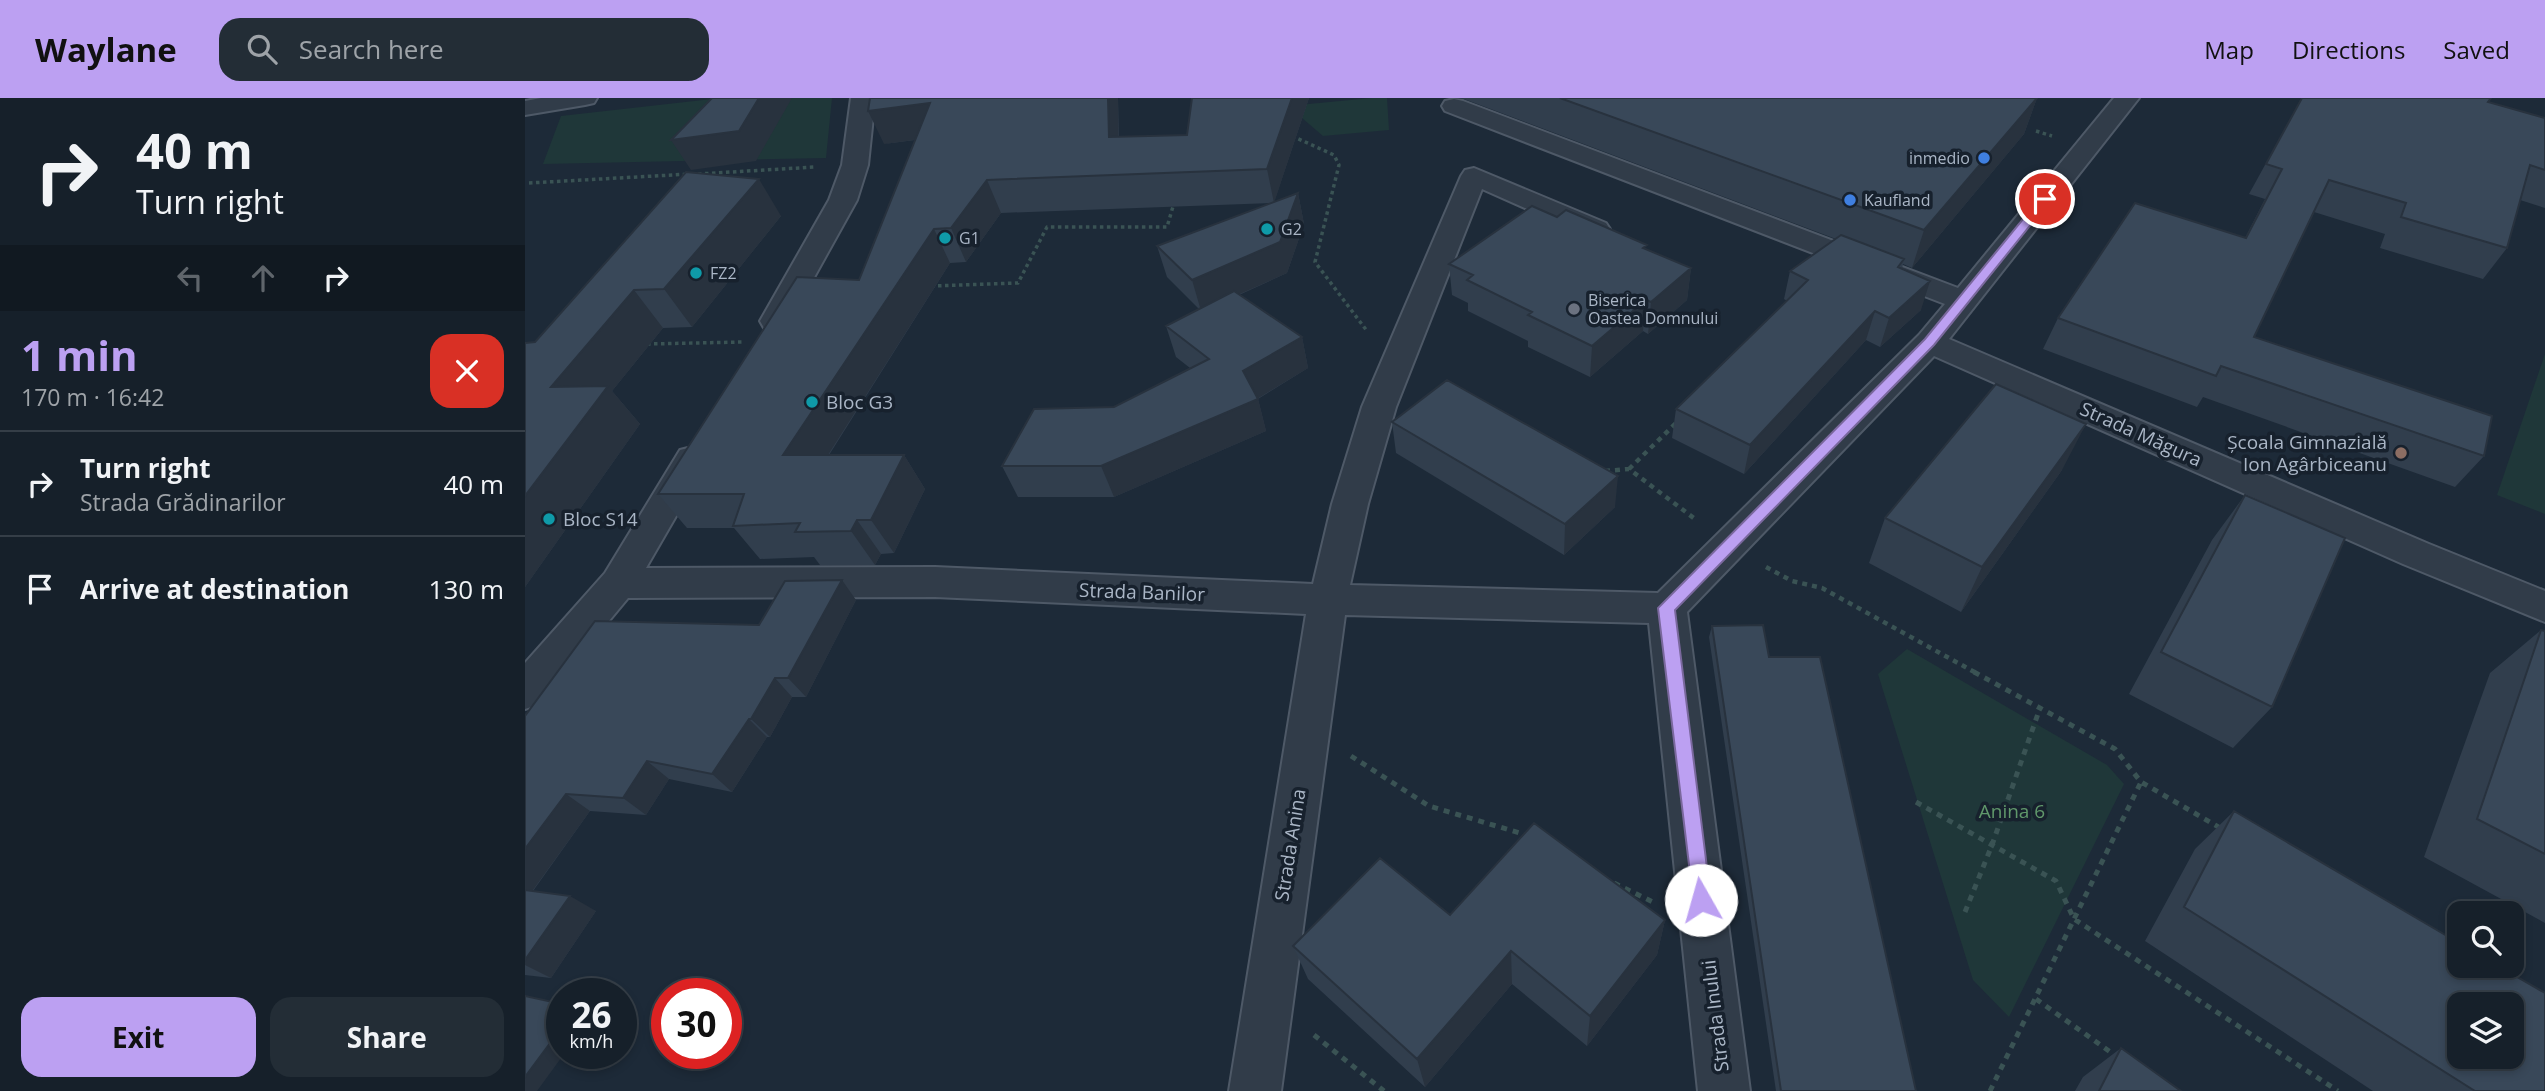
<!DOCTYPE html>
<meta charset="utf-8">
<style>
:root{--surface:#16202a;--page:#232d36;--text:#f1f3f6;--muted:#9ea3a8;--line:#353e47;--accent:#bca0f2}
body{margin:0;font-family:"Open Sans",sans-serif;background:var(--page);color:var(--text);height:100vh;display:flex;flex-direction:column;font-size:26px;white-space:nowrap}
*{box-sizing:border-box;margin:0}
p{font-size:23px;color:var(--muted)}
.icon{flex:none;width:38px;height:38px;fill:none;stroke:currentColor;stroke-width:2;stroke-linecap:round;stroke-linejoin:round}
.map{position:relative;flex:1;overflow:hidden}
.panel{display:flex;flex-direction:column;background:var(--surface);width:525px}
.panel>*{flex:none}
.hud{background:#16202a;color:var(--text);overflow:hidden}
.buttons{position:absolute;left:1922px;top:803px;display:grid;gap:14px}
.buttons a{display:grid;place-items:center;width:77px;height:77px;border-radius:14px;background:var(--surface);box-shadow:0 4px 10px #0003,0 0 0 2px var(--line);font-size:35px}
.speed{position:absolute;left:21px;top:880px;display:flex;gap:14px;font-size:35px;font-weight:700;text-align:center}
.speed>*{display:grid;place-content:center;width:91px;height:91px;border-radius:50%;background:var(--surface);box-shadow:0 4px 10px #0003,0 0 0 2px var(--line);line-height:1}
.speed small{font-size:18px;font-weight:400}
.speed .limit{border:10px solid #d22;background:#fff;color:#111}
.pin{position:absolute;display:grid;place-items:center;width:60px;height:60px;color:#fff;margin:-30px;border:4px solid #fff;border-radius:50%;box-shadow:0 2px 7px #0007}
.me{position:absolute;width:77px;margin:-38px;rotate:353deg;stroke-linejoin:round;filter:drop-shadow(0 0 5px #0008)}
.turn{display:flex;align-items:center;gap:24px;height:147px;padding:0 21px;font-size:32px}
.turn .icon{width:91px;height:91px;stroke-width:2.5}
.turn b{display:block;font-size:49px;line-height:60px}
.lanes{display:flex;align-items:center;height:66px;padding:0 21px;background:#0003;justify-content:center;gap:35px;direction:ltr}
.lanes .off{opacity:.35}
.round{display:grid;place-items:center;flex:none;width:74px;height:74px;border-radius:21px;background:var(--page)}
.head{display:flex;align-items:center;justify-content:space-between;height:119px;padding:0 21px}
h1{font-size:42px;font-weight:700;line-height:52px;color:var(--accent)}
.cta{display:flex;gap:14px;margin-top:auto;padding:14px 21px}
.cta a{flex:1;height:80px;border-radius:21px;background:var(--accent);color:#111;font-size:28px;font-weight:700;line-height:80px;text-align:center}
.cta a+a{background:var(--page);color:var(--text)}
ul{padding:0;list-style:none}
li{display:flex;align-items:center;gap:21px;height:105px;padding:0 21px;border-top:2px solid var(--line)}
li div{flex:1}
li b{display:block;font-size:26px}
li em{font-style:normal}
header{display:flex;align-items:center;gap:42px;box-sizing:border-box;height:98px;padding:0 35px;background:var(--accent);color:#111}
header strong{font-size:33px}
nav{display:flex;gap:38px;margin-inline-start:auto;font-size:24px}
.search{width:490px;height:63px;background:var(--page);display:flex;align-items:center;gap:18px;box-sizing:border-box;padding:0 24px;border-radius:21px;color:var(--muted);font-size:26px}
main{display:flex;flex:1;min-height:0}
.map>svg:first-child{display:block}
</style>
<header>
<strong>Waylane</strong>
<div class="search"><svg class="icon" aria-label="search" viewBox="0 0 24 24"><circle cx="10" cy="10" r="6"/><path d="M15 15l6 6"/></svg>Search here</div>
<nav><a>Map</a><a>Directions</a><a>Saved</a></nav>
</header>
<main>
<section class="panel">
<div class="hud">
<div class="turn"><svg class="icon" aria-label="right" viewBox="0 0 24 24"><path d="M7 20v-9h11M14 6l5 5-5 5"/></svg><div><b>40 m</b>Turn right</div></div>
<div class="lanes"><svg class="icon off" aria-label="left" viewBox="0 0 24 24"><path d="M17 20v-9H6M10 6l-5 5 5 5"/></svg><svg class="icon off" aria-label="ahead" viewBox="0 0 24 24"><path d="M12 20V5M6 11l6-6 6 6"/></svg><svg class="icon" aria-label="right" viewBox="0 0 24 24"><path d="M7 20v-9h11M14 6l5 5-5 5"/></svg></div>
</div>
<div class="head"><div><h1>1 min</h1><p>170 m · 16:42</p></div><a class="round" style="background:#d93025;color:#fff"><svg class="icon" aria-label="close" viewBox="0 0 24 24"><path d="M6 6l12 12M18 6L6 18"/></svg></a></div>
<ul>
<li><svg class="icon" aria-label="right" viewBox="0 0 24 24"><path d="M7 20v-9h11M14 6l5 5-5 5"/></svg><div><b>Turn right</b><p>Strada Grădinarilor</p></div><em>40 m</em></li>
<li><svg class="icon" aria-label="arrive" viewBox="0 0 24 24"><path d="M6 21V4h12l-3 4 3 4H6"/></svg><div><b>Arrive at destination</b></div><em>130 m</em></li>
</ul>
<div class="cta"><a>Exit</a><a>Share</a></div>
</section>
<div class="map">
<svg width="2020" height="993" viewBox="0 0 2020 993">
<rect width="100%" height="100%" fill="#1d2a38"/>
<!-- green -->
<path fill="#1f3739" d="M196,0H307L301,60L18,66L36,18Z
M847,0H862L864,32L798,38L763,8Z
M2020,256V416L1972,397Z
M1382,551L1582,667L1599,686L1484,919L1448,882L1353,576Z"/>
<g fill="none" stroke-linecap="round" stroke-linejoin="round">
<defs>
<path id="minor" d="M16,0H72L69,5L60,7L0,17V3Z
M326,0H350L343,67L332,102L261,230L250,233L239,230L235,223L304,102L317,67Z
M1589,0H1614L1424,241L1904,446L2020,493V524L1878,466L1409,258L1162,514L1225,993H1173L1124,525L820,517L756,993H704L781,516L410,499L103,500L15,606L0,611V565L80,475L155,352L167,349L179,352L184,361L121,470L410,469L788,486L807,406L837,309L936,78L940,72L949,70L1081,125L1085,131L1081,137L1071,139L1061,137L957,91L871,309L843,406L825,487L1133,495L1394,237L1420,206L920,13L917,8L920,3L929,1L938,3L1433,190Z"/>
</defs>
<!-- minor casing -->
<use href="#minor" stroke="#4e5967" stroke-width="4"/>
<!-- path-far2 -->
<path stroke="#3a5354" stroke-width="3.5" stroke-dasharray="3.5 3.5" stroke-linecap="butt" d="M1511,33L1527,38
M767,38L809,57L814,67L790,164L842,233
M173,76L290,69
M4,85L165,76
M406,188L493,185L522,129H642L649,105
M122,246L218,244"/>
<!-- path-far1 -->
<path stroke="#3a5354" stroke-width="4.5" stroke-dasharray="5 5" stroke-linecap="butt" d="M1104,371L1151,325
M1080,373L1104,371L1170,421
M1241,469L1267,483L1297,490L1453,576"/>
<!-- path -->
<path stroke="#3a5354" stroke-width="5" stroke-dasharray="6 6" stroke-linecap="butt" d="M1449,574L1590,651L1616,684L1697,731
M826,658L904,708L1005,738
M1391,704L1531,783L1549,821L1813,993
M1089,785L1128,804
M1440,814L1467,747L1515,610
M1511,901L1591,958
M789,937L859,993
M1465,993L1616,684"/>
<!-- minor -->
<use href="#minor" fill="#313c49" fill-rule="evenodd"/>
</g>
<!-- wall -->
<path fill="#313e4d" d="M593,0L594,39L662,37L667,0H784L749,104L773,95L779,126L762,175L714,197L777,239L783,270L733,301L741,333L589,399H493L477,368L665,270L651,259L641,228L674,211L642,179L632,148L747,105L476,115L441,164L425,165L304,357H379L400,391L369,455L356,456L350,467H295L289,459L235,461L209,430H162L133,396L334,182L390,42L359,46Z
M928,0H1512L1499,36L1387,170L1378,166L1377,171L1396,212L1355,249L1341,242L1219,376L1147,340L1151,311L1262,203L1259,201L1265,173L1311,141L939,1Z
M1777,0L1963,4L2020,20V110L1995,102L1982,150L1958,181L1855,150L1860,136L1789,114L1729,239L1959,358L1930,389L1678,299L1672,309L1518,251L1533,220L1720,140L1740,101L1724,96Z
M161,74L256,118L167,229L138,230L87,293L115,326L0,489V245L10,244Z
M1032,119L1121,151L1166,170L1162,202L1123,236L1118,233L1065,279L1003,249V243L943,213V205L927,197L924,166Z
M867,324L1090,409L1039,457L871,355Z
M1537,372L1436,514L1344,465L1360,420Z
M1720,397L1747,609L1708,650L1604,596L1687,442Z
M331,502L281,599H267L245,639H242L207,694L144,681L121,717L65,713L8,793L71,813L26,880L0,877V618L234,527Z
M1187,528L1391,993H1251L1184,539Z
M2016,532L2020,533V825L1899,759L1965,575Z
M1709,713L2020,993H1848L1620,843L1670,751Z
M925,817L1140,822L1132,857L1062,948L987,886L900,989L783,881L768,848Z
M1596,950L1656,993H1550L1558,979Z"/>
<!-- shaded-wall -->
<path fill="#28323e" d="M234,0H267L231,63L166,72L146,42Z
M583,0H593L594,72L584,39Z
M767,0H784L749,105L742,71Z
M1512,0L1499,36L1387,170L1399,132Z
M405,5L419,38L359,46L343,13Z
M234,81L256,118L167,229L139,191Z
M462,82L476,115L441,164L426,130Z
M773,95L779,126L762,175L676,213L667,182Z
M409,131L425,165L282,390L258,357Z
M1166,170L1162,202L1123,236L1126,204Z
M1405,183L1396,212L1355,249L1364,220Z
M109,192L138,230L87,293L115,326L0,489V398L26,289Z
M1121,202L1118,233L1065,279L1067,248Z
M1350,213L1341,242L1219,376L1225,347Z
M777,239L783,270L727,304L733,301L741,333L589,399L576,368L718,273Z
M1561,326L1537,372L1436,514L1457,469Z
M379,357L400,391L369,455L346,422Z
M1093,378L1090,409L1039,457L1040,426Z
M332,422L356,456L350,467L326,433Z
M317,482L331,502L281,599L263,580Z
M250,580L267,599L245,639L226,621Z
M224,621L242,639L207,694L187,676Z
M122,663L144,681L121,717L98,700Z
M41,696L65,713L0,803V751Z
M45,798L71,813L26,880L0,867V862Z
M1140,822L1132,857L1062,948L1065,918Z
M986,853L987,886L900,989L892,961Z
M37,929V956H39L12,993H0V979Z"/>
<!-- building -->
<path fill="#394859" stroke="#28323e" stroke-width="2" fill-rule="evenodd" d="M187,0H234L214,33L146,42Z
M345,0H583L584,39L662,37L667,0H767L742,71L462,82L426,130L409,131L258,357H379L346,422H332L326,433L270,434L275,425L208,428L219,396H133L272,179L334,182L405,5L343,13Z
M1035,0H1512L1399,132Z
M1777,0H1966L1963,4L2020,20V72L2005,67L1982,150L1876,119L1881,105L1804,82L1729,239L1967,318L1959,358L1696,268L1691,278L1533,220L1610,105L1721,140L1757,71L1741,66Z
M161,74L234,81L139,191L109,192L26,289L83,288L0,398V245L10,244Z
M773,95L755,144L667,182L632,148Z
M1007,108L1032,119L1041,112L1122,147L1118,150L1166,170L1126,204L1121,202L1067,248L1003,217L1007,214L942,182L948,177L924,166Z
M1316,137L1379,161L1373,169L1405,183L1364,220L1350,213L1225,347L1151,311L1283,182L1265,173Z
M709,193L777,239L718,273L733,301L576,368H477L509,311L589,309L684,261L641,228Z
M922,282L1093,378L1040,426L867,324Z
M1471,286L1561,326L1457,469L1360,420Z
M1720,397L1820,440L1747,609L1636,554Z
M317,482L263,580H250L226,621H224L187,676L122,663L98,700L41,696L0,751V618L70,523L234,527L260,483Z
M1238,527L1244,559H1295L1391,993H1256L1187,528Z
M2016,532L2020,533V756L1952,721Z
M1709,713L1934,845V868H1973L2020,895V993H1950L1659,809ZM1934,906H1986V959H1934Z
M1009,725L1140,822L1065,918L986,853L892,961L768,848L855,760L925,817Z
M0,792L45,798L0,862Z
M0,898L37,906V929L0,979Z
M1596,950L1656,993H1574Z"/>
<!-- route -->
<path fill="#bca0f2" stroke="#7a689d" stroke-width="2" d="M1520,98L1524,99V104L1409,247L1150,512L1186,802L1183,808L1176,811L1169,808L1133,510L1400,241L1516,99Z"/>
<!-- markers -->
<g fill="#3f7fe0" stroke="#17212d" stroke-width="2.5">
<circle cx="1459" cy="60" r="7"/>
<circle cx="1325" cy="102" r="7"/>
</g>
<g fill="#0f9aa8" stroke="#17212d" stroke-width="2.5">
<circle cx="742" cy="131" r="7"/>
<circle cx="420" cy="140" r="7"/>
<circle cx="171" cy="175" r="7"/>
<circle cx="287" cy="304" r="7"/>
<circle cx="24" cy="421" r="7"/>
</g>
<circle fill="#6b7280" stroke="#17212d" stroke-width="2.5" cx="1049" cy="211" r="7"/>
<circle fill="#8d6e63" stroke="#17212d" stroke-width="2.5" cx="1876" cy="355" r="7"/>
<g text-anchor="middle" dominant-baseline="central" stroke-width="7" stroke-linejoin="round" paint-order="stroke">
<!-- far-poi labels -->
<g font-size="16" fill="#aab6c6" stroke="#17212d" text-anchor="start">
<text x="1445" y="60" text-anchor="end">inmedio</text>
<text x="1339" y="102">Kaufland</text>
<text x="756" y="131">G2</text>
<text x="434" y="140">G1</text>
<text x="185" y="175">FZ2</text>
<text x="1063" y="202">Biserica<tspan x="1063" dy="18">Oastea Domnului</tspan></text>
</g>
<!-- poi labels -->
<g font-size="19" fill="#aab6c6" stroke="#17212d" text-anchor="start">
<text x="301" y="304">Bloc G3</text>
<text x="1862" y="344" text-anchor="end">Școala Gimnazială<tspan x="1862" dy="22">Ion Agârbiceanu</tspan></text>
<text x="38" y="421">Bloc S14</text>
</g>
<!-- street labels -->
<g font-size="19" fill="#aab6c6" stroke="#17212d">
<text transform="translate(1616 336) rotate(24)">Strada Măgura</text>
<text transform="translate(617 494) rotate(2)">Strada Banilor</text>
<text transform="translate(765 747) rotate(-81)">Strada Anina</text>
<text transform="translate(1190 918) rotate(-97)">Strada Inului</text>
</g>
<!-- park labels -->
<g font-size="19" fill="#60986b" stroke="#17212d">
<text x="1487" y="713">Anina 6</text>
</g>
</g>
</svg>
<div class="buttons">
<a><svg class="icon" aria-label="search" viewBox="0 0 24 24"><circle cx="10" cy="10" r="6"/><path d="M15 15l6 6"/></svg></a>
<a><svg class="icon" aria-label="layers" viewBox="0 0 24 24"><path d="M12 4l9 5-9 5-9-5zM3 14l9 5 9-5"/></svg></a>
</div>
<div class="speed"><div>26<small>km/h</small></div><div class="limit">30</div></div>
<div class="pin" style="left:1520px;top:101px;background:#d93025"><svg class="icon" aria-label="arrive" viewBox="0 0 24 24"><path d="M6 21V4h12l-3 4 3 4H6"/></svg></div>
<svg class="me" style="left:1176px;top:802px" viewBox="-20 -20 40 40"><circle r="19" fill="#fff"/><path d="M0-13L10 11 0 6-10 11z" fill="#bca0f2"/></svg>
</div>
</main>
